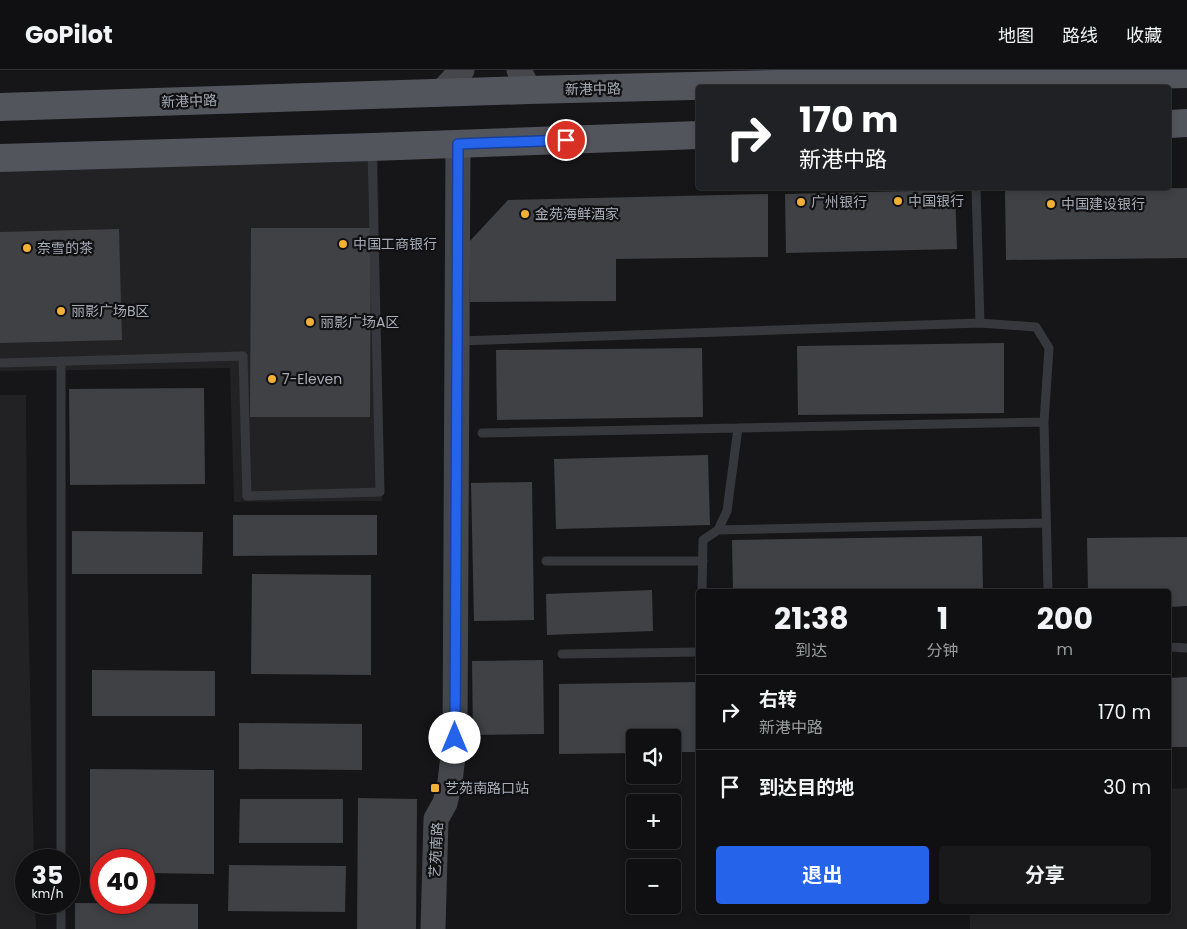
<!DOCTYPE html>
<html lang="zh">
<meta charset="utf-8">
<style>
:root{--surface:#101012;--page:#19191b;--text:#f1f3f6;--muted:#9c9d9f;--line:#303032;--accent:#2563eb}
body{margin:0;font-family:Poppins,"Noto Sans SC",sans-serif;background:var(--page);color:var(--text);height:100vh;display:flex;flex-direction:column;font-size:19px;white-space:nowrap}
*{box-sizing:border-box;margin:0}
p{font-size:16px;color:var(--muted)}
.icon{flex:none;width:28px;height:28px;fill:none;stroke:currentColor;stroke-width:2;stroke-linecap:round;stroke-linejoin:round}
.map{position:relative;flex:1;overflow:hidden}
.panel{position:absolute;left:696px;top:519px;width:475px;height:325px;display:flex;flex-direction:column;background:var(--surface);border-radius:5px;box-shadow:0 2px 8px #0003,0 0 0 1px var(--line)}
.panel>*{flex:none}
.top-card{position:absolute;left:696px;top:15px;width:475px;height:105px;border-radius:5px;box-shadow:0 2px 8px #0003,0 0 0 1px var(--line);background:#202124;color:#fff;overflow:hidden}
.controls{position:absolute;left:626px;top:659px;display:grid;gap:10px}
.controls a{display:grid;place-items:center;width:55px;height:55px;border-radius:5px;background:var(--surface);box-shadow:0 2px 8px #0003,0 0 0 1px var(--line);font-size:25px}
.speed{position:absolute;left:15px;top:779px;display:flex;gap:10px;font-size:25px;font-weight:700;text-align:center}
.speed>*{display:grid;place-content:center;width:65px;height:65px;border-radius:50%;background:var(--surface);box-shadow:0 2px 8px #0003,0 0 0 1px var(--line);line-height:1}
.speed small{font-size:12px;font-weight:400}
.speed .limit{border:8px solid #d22;background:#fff;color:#111}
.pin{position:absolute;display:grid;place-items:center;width:42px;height:42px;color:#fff;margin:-21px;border:2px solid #fff;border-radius:50%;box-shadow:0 1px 5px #0007}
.me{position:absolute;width:55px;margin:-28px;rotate:0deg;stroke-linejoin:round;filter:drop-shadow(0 0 4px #0008)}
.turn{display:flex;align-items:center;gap:18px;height:105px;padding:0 20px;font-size:22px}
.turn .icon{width:65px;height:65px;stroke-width:2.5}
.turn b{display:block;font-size:35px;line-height:42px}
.eta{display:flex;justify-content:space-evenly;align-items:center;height:85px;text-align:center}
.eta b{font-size:30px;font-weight:700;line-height:35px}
.action{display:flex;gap:10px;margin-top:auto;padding:10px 20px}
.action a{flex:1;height:58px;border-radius:5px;background:var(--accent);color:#fff;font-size:20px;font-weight:700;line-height:58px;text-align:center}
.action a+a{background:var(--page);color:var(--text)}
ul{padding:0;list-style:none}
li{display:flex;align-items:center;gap:15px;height:75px;padding:0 20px;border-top:1px solid var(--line)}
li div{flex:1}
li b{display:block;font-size:19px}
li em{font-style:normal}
header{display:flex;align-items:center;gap:30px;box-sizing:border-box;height:70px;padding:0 25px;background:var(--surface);border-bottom:1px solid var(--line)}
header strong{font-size:24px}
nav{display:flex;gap:28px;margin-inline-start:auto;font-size:18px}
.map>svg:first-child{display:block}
</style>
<header>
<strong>GoPilot</strong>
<nav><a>地图</a><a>路线</a><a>收藏</a></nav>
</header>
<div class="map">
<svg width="1187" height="859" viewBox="0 0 1187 859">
<rect width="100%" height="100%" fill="#161618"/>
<!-- built -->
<path fill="#222225" d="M378,90L382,431L234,432L230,298L0,301V98Z
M0,325H26L27,483L34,790H26V832L35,833L36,859H0Z
M1187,718V859H970V841H1169V719Z"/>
<!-- building -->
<path fill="#404145" d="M1187,118V188L1006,190L1005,120Z
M955,120L957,179L786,183L785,124Z
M768,124V187L616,189V231L470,232L469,172L508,130Z
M251,158H371L370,347H250Z
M119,159L122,270L0,273V162Z
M1004,273V343L798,345L797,276Z
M702,278L703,347L497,350L496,280Z
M204,318L205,414L70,415L69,319Z
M708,385L710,455L556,459L554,389Z
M532,412L534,550L474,551L471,413Z
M233,445H377V485L233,486Z
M72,461L203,462L202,504H72Z
M982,466L983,521H733L732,470Z
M1187,467V536L1169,537V521H1088L1087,468Z
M252,504L371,505V605L251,604Z
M652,520L653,561L547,565L546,524Z
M543,590L544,664L473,665L472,591Z
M92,600L215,601V646H92Z
M1187,607V677H1169V608Z
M699,612V682H672V668H635V683L559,684V614Z
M239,653L362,654V700L239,699Z
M90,699L214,700V804L144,803V790H101V803H90Z
M358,728L417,729L416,859H357Z
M240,729H343V773H239Z
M229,795L346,796L345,842L228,841Z
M75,833L198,834V859H75Z"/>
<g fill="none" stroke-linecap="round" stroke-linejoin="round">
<!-- lane -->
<path stroke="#37383d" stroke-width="9" d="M976,118L980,253
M459,271L980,253L1036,257L1049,278L1044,352L482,363
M61,291V790
M0,293L243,286L247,426L380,422L372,80
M1044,352L1048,521
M718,460L727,441L738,358
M546,491H703
M702,521L703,470L718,460L1046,453
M1169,577L1187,578
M562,584L699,582
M61,832V859"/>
<!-- secondary -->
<path stroke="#45474d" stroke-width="25" d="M519,0L529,20
M438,24L447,16L462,0
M433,859L436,749L445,733L450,712L455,667L458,74"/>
<!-- primary -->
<path stroke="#53555c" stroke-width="28" d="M0,37L529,20L1187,4
M1169,54L1187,53
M0,88L372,77L699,65"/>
</g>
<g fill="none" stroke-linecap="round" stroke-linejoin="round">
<defs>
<path id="route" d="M455,668L458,74L566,70"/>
</defs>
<!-- route casing -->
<use href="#route" stroke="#184099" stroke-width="12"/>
<!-- route -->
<use href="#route" stroke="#2563eb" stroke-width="9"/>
</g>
<!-- markers -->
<g fill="#f2b134" stroke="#111113" stroke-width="2">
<circle cx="898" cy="131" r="5"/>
<circle cx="801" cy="132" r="5"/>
<circle cx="1051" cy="134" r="5"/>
<circle cx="525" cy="144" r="5"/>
<circle cx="343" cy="174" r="5"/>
<circle cx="27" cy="178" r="5"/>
<circle cx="61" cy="241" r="5"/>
<circle cx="310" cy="252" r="5"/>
<circle cx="272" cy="309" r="5"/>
<rect x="430" y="713" width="10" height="10" rx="2.5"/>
</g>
<g text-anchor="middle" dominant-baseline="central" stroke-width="4.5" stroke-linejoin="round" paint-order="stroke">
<!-- street labels -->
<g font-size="14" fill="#a8adb8" stroke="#111113">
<text transform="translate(593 19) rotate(-1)">新港中路</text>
<text transform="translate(189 31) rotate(-2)">新港中路</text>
<text transform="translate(436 780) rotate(-87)">艺苑南路</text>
</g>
<!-- poi labels -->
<g font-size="14" fill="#a8adb8" stroke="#111113" text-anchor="start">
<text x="908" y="131">中国银行</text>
<text x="811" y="132">广州银行</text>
<text x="1061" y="134">中国建设银行</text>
<text x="535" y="144">金苑海鲜酒家</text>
<text x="353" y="174">中国工商银行</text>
<text x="37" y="178">奈雪的茶</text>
<text x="71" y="241">丽影广场B区</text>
<text x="320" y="252">丽影广场A区</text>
<text x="282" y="309">7-Eleven</text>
<text x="445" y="718">艺苑南路口站</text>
</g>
</g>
</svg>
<div class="controls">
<a><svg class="icon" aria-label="sound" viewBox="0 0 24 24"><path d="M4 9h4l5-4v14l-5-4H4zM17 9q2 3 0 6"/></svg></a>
<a>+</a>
<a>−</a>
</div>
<div class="speed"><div>35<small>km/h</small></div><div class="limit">40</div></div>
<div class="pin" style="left:566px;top:70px;background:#d93025"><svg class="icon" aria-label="arrive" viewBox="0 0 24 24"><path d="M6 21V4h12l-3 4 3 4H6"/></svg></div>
<svg class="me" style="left:455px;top:668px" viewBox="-20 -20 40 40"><circle r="19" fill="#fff"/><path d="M0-13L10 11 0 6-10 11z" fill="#2563eb"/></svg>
<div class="top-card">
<div class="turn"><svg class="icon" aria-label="right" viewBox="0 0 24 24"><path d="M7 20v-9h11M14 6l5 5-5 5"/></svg><div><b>170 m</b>新港中路</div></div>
</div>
<section class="panel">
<div class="eta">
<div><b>21:38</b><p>到达</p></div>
<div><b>1</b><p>分钟</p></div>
<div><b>200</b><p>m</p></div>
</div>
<ul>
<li><svg class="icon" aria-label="right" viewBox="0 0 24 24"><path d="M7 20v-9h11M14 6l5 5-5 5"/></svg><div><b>右转</b><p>新港中路</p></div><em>170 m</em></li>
<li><svg class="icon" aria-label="arrive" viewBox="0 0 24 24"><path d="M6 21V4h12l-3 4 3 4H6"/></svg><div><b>到达目的地</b></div><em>30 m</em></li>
</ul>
<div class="action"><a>退出</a><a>分享</a></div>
</section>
</div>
